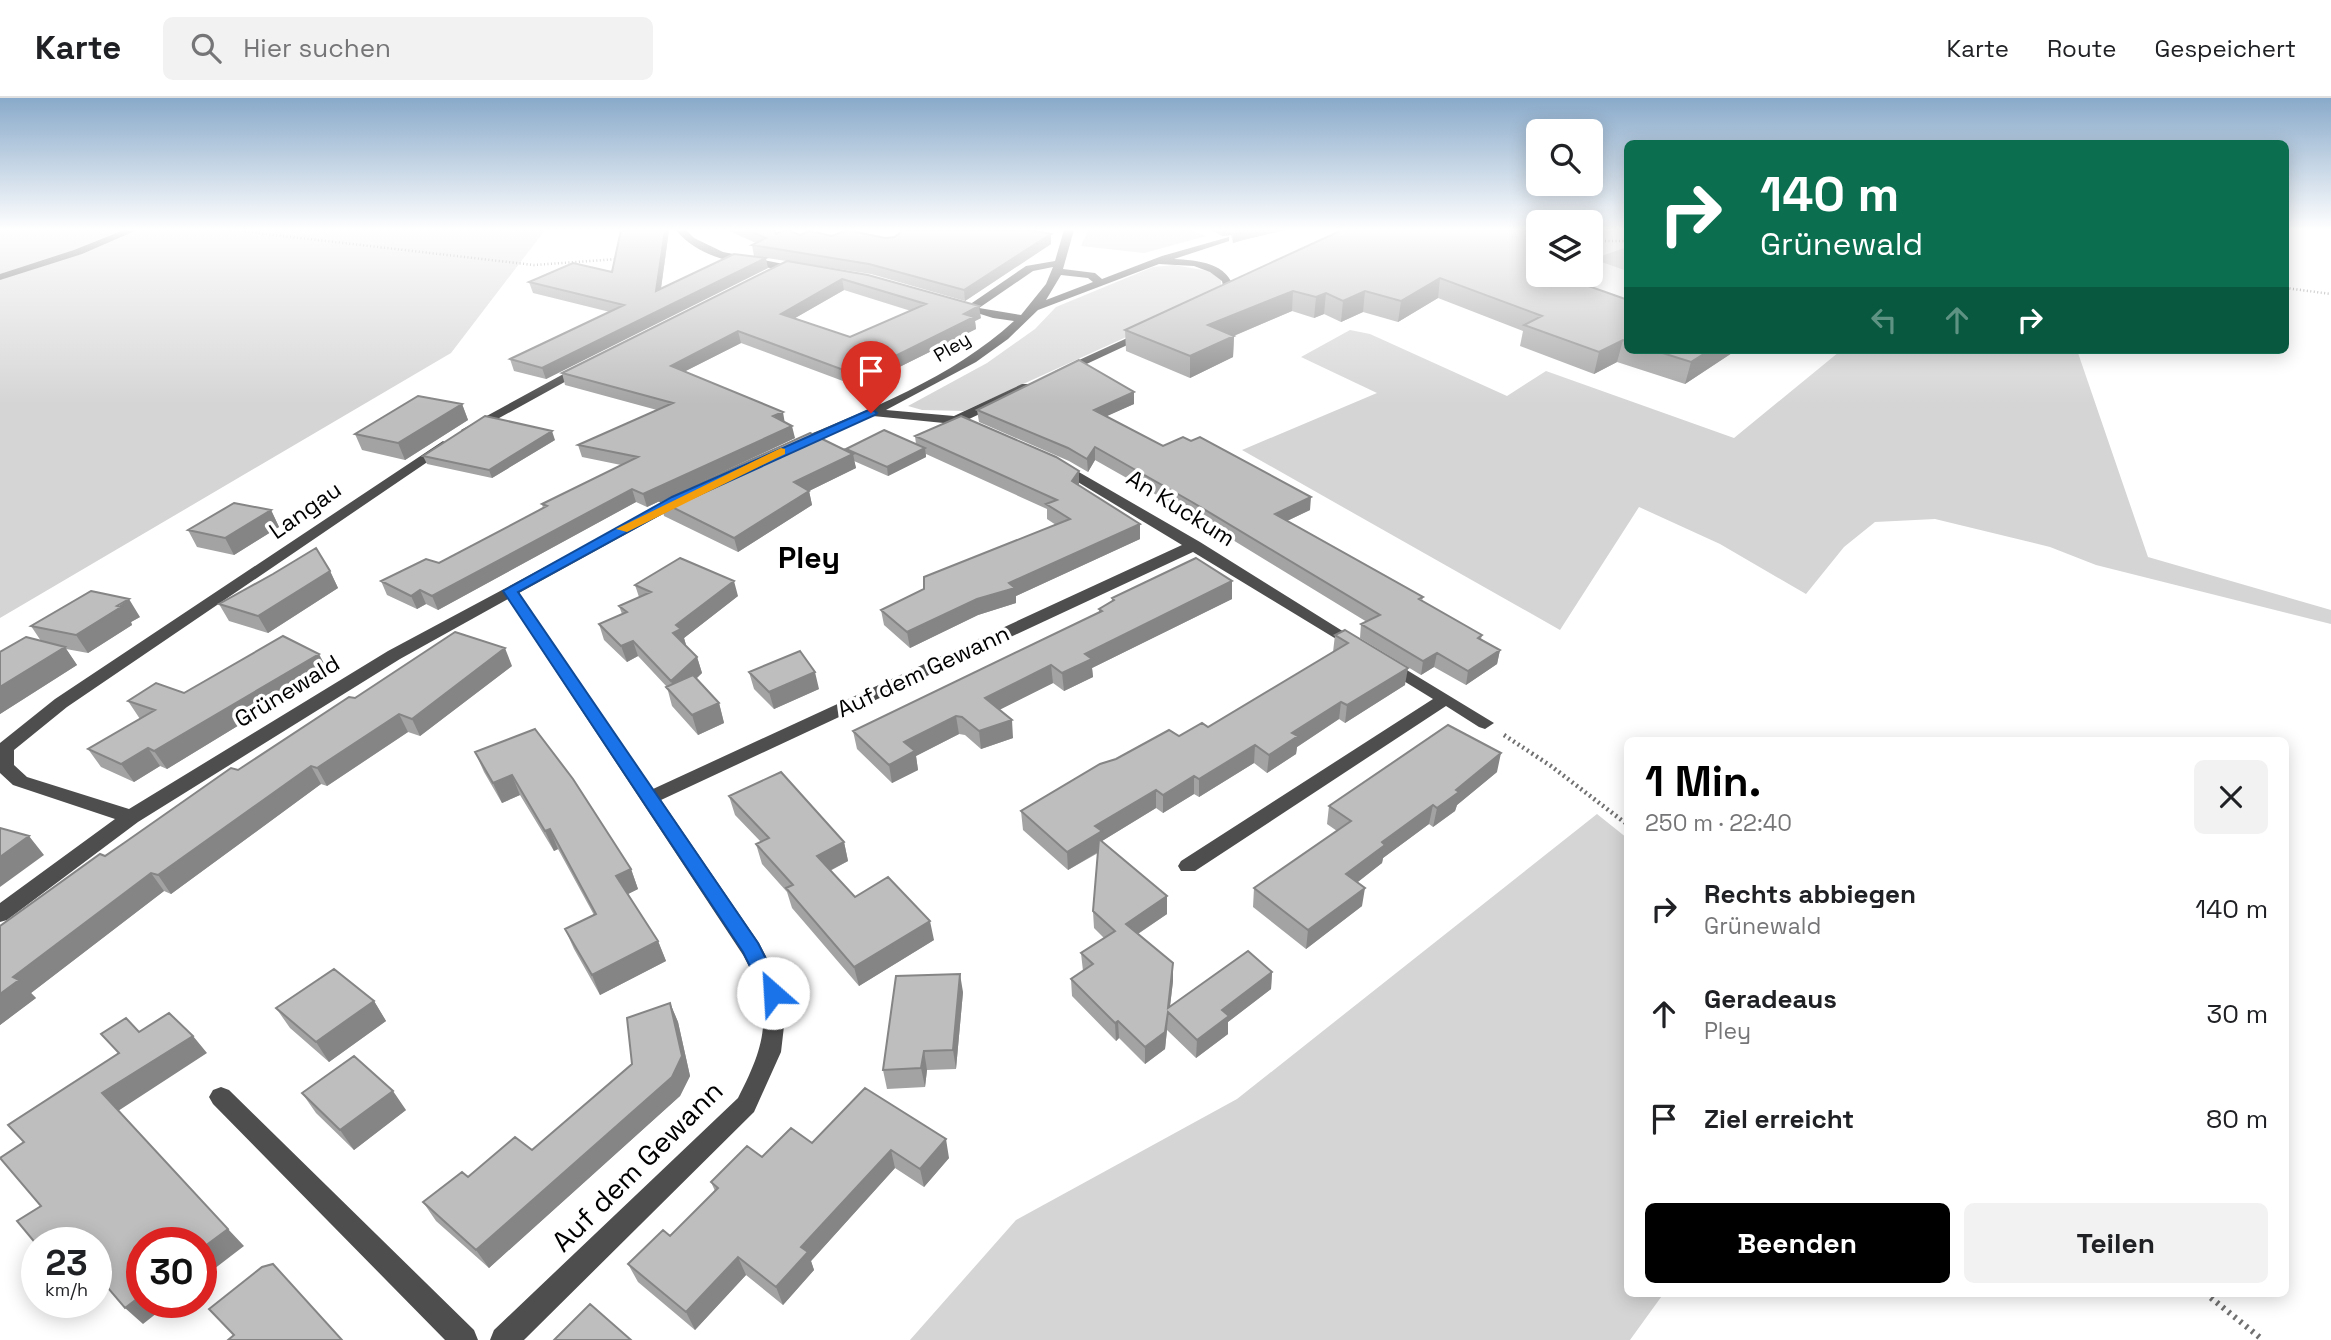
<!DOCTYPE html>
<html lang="de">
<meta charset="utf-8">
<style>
:root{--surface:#fff;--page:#f2f2f2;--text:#202124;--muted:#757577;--line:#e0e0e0;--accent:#000}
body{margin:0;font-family:"Space Grotesk",sans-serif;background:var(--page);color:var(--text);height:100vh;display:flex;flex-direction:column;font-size:26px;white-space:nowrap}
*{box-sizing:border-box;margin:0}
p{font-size:23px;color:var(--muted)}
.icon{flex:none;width:38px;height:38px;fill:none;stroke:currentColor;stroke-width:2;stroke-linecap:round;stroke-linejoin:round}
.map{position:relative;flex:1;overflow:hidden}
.sheet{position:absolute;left:1624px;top:639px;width:665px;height:560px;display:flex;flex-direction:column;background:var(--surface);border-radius:10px;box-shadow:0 4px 18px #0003}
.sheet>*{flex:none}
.hud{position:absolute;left:1624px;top:42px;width:665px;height:214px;border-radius:10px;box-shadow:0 4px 18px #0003;background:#0b6e4f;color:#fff;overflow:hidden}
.tools{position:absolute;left:1526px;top:21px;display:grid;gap:14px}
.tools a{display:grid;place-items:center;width:77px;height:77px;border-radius:10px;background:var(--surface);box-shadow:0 4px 18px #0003;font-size:35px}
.speed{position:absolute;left:21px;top:1129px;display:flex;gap:14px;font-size:35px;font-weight:700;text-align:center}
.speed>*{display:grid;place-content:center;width:91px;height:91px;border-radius:50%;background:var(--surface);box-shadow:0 4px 18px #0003;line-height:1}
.speed small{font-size:18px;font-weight:400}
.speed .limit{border:10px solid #d22;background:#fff;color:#111}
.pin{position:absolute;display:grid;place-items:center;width:60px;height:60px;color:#fff;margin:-72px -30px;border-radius:50% 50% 50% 0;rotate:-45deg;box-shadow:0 0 7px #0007}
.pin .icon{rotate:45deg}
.me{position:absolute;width:77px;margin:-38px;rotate:334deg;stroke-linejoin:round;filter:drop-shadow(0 0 5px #0008)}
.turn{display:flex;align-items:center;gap:24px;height:147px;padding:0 21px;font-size:32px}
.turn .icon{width:91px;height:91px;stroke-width:2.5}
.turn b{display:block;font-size:49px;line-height:60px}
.lanes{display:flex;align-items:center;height:66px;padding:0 21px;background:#0003;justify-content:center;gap:35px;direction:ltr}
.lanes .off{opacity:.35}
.round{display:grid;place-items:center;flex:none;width:74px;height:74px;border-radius:10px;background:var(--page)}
.overview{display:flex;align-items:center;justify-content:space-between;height:119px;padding:0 21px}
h1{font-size:42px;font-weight:800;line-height:52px;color:var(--accent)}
.action{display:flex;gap:14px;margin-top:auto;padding:14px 21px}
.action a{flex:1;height:80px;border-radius:10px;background:var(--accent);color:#fff;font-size:28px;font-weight:800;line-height:80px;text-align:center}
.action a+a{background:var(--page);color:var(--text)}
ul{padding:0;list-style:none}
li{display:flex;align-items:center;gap:21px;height:105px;padding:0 21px}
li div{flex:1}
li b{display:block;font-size:26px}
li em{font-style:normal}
header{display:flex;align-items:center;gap:42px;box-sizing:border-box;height:98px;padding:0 35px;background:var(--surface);border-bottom:2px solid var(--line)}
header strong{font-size:33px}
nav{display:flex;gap:38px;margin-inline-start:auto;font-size:24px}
.search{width:490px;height:63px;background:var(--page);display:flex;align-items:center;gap:18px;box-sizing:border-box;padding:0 24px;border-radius:10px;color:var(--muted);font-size:26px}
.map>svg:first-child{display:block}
</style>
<header>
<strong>Karte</strong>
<div class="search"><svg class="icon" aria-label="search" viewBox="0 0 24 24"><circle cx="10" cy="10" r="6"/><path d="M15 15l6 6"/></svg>Hier suchen</div>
<nav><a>Karte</a><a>Route</a><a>Gespeichert</a></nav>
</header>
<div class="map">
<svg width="2331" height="1242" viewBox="0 0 2331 1242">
<rect width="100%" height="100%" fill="#fff"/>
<!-- green -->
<path fill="#d5d5d5" d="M0,132H545L451,255L0,520Z
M1088,132H1192L1206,138L1144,155L1081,148Z
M1627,149V173L1593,161Z
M1174,167L1209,173L1221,182V191L1212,200L964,313L922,312L908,308L987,265L1035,231L1056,209L1153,169Z
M1350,232L1370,236L1507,298L1546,273L1734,340L1839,254L1835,252H2077L2148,459L2331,512V526L2096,467L2050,449L1935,421L1875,424L1844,449L1806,496L1720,446L1639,409L1560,532L1242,352L1377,295L1301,259Z
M1597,716L1627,740L1628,1195H1664L1630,1242H910L1016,1122L1237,1001Z"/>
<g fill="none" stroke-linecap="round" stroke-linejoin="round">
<!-- path-far2 -->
<path stroke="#707070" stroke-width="2.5" stroke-dasharray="1 2.5" stroke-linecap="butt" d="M231,132L534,167L618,161
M1591,143H1628
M2286,190L2331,196"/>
<!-- path-far1 -->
<path stroke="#707070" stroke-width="4.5" stroke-dasharray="2 3.5" stroke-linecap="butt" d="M1504,637L1551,668L1628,727"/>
<!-- path -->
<path stroke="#707070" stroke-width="6" stroke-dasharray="2.5 5" stroke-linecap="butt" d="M2205,1195L2263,1242"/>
<!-- minor -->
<path fill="#4e4e4e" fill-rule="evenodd" d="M124,132H137L82,156L0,182V176L74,152Z
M676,132H686L694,140L723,154L809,171L804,174C761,168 705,168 676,132Z
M1064,132H1074L1063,171L1095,175L1102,181L1162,158L1229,139V143L1174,161C1197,162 1229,165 1234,192L1225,204H1217L1216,202L1224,192L1222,183L1210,174L1194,168L1159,166L1038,212L1008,241L976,264L886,312L954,318L1022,286H1030V292L967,322L979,326V332L954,326L873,318L801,350H791V344C868,312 952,280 1014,223L993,220L952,207L957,204L969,207L1026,168L1055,163ZM1053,169L1046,186L1021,217L979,210L1033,173ZM1061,177L1088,180L1093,184L1046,202Z
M1147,231L1153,234L1151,236L1065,276L1055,273Z
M580,267L590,270L472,335H462L461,332Z
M443,343L450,347L448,350L67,609L14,652V667L27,679L129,711L388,553L681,396L686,397V403L519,495L653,691L1182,447L1053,369V363L1058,362L1200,444L1365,547L1357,552L1351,550L1193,454L661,702L759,845L777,879L786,911L781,954L754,1014L524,1242H490L494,1232L738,1000C767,944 774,913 743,857L508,501L400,561L138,724L7,822L0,824V805L115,721L13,687L0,675V645L55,601Z
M1387,560L1494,625L1485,631L1479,629L1446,608L1195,773H1181L1178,768L1181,763L1433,601L1381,569L1379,565Z
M221,989L229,992L474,1232L478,1242H445L213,1006L209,999L213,992Z"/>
</g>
<!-- wall -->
<path fill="#a3a3a3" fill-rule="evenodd" d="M621,132H669L661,191L768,170L546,281L514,273L510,261L610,214L533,195L529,184L612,174Z
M727,132H774L776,136L885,140L1034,132L1051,136V146L965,203L871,176L754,158L752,147L756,145Z
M1211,132H1285L1243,142L1244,132L1243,142L1233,145L1231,137L1222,138Z
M1342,132L1593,161L1594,183L1585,187L1628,202V252H1733L1732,255L1685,286L1617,264L1594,276L1520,248L1523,233L1438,200L1398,224L1363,214L1341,224L1324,216L1314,220L1292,213L1234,238L1233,259L1190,280L1126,253L1125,232Z
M787,163L981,220L975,223L976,231L859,289L741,245L685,273L785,324L795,340L647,409L636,404L438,512L426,506L417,511L387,497L381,483L439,465L543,410L542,406L621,367L582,359L578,347L657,312L565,287L562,275ZM844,192L911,213L850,239L795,220Z
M1134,294V306L1106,318L1163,348L1310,412L1287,423L1423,499L1422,503L1482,537L1481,541L1500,552L1497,566L1466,587L1434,569L1421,577L1360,540L1361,526L1367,524L1192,417L1095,362L1088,374L1069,363L979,324L977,312Z
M462,306L468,322L405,362L362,352L355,336Z
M915,338L1079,387L1140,441L1016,498V505L978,517L910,550L884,527L881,512L1056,427L1047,421V411L926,356V359L888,378L854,363L856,370L809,393L812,407L738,454L664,418L660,403L846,352V351L916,346Z
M555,342L492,380L427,366L423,358Z
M271,412L279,429L234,457L197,449L188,432Z
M330,473L338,490L268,535L229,523L219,506Z
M635,487L738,498L684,540L686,547H685L697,559L702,575L696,581L719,605L724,625L698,637L672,608L667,589L638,558L627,564L604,542L599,526L622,516L619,508L639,499Z
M1112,500L1232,501L1092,570L1093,579L1064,593L1053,585L999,612L1013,640L981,651L965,637L959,636L916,658L918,672L892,685L857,651L853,633L1099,514V511L1112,503Z
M140,519L131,524L132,527L88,555L66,551L77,567L0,616V554L41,543L31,528Z
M1345,532L1405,587L1345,625L1339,621L1297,649L1296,656L1267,675L1254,665L1199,699L1194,696L1163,715L1156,710L1102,743V744L1167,798V816L1138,836L1173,865V883L1170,909L1272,874L1271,891L1228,924V936L1196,960L1167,932L1165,951L1145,966L1119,940L1116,943L1072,898L1071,881L1083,873L1081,855L1104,840L1094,830L1093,813L1098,755L1068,772L1023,732L1021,713L1116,661L1179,638L1208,629L1333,554L1335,537Z
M512,568L420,638L408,634L327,688L321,686L171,796L164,793L31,895L36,900L0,927V828L105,758L238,672L355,600Z
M328,573L167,671L160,668L134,684L101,669L88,651L140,621L128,603Z
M749,574L819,591L774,611L754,591Z
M535,631L631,771L638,791L628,796L658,843L666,863L600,897L574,851L565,831L594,817L558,751L554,753L520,697L502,705L484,674L475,654Z
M1497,674L1457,707L1455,713L1433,729L1429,726L1383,760L1382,765L1357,784L1362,808L1306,851L1253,809L1254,790L1337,733L1327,726L1329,708Z
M729,698L844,744L848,763L830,773L855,799L934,842L859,888L792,810L787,794L762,766L756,746L761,744L735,717Z
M963,894L956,971L927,972L925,989L887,991L883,972Z
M374,903L386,923L329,964L290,930L276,910Z
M670,905L678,924L690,978L680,998L489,1170L436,1123L423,1104L468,1079L532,1052L632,966Z
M865,990L949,1060L924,1089L895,1070L811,1163L814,1172L783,1207L746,1177L695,1232L638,1184L628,1166L670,1138L715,1093L711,1084L762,1059L812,1045Z
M302,995L406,1012L354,1052L316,1015Z"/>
<!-- shaded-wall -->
<path fill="#858585" d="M665,132H669L659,204L656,193Z
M1222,132H1231V137L1222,138Z
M1233,132H1285L1243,142L1244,132L1243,142L1233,145Z
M1051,136V146L965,203L964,192Z
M1594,155L1592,165L1598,163L1594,183L1556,199L1560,178L1564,177H1591V157Z
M766,160L768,170L546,281L542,270Z
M1440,180L1438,200L1398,224L1401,203Z
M842,181L844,192L783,227L781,216Z
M1293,193L1292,213L1207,249L1208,227Z
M1365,193L1363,214L1341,224L1343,203Z
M1326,195L1324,216L1314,220L1316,199Z
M979,208L981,220L975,223L976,231L859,289L857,277Z
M738,233L741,245L674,279L671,268Z
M1234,238L1233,259L1190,280V258Z
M1623,242L1617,264L1594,276L1599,254Z
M1710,252H1733L1732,255L1685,286L1691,264Z
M1134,294V306L1094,324V312Z
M462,306L468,322L405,362L398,345Z
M783,314L785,326L773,318Z
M792,328L795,340L647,409L643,396Z
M552,333L555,342L492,380L489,372Z
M1095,349V362L1088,374L1087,361Z
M925,350L926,359L888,378L887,369Z
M853,356L856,370L809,393L812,407L738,454L734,440L794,384Z
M1079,373V387L1072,383Z
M632,391L636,404L438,512L432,498Z
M1311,399L1310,412L1274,429L1275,416Z
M271,412L279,429L234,457L225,440Z
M1140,426V441L1016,498V505L978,517L910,550L907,534L1009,485Z
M330,473L338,490L268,535L258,518Z
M734,483L738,498L684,540L686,547L677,551L673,535L676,527Z
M1232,483V501L1092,570L1093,579L1064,593L1062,575L1085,556Z
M420,492L426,506L417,511L411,498Z
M129,501L140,519L131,524L132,527L88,555L76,537Z
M633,543L638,558L627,564L621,548Z
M65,549L77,567L0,616V589Z
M505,550L512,568L420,638L412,621Z
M1500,552L1497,566L1466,587L1468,573Z
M1437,555L1434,569L1421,577L1423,563Z
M319,556L328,573L167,671L154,653Z
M697,559L702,575L676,599L671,583Z
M1051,567L1053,585L987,618L985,600Z
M1408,570L1405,587L1345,625L1347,607Z
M815,574L819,591L774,611L769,594Z
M1341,604L1339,621L1297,649L1296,656L1267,675L1269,657L1292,635Z
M719,605L724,625L698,637L692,617Z
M399,616L408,634L327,688L317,670Z
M956,618L959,636L916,658L918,672L892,685L889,667L904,644Z
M1012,622L1013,640L981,651L979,633Z
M1255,647L1254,665L1199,699V681Z
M148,650L160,668L134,684L121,666Z
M1501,655L1497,674L1457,707L1455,713L1433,729L1437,710L1456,692Z
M311,668L321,686L171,796L158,777Z
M512,677L520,697L502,705L493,685Z
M1194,678V696L1163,715V697Z
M1156,692V710L1102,743L1103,751L1068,772L1067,754L1095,728Z
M1433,707L1429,726L1383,760L1382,765L1344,795L1346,776L1382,744Z
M550,731L558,751L554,753L545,733Z
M29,738L44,757L0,789V759Z
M844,744L848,763L821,777L817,758Z
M631,771L638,791L624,798L616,778Z
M151,775L164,793L31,895L36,900L0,927V896L13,879Z
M1365,790L1362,808L1306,851L1308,832Z
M1167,798V816L1127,843L1126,826Z
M930,823L934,842L859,888L854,869Z
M658,843L666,863L600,897L592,877Z
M1173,865V883L1169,916L1168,910Z
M1272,874L1271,891L1228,924V936L1196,960L1197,942L1222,912Z
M960,876L963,894L956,971L953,952Z
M374,903L386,923L329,964L316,944Z
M670,905L678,924L690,978L680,998L489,1170L476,1152L672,979Z
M1168,914L1167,932L1165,951L1145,966V949Z
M1118,923L1119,940L1116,943L1115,925Z
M193,938L207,955L118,1013L102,995Z
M924,953L927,972L925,989L921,970Z
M393,993L406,1012L354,1052L340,1032Z
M946,1041L949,1060L924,1089L920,1071Z
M891,1052L895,1070L811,1163L814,1172L783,1207L776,1189L801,1149Z
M228,1131L244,1148L201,1181V1151Z
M738,1159L746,1177L695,1232L686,1214Z
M96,1174L107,1184L96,1192Z
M142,1197V1204H171L143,1226L125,1210Z"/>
<!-- building -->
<path fill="#bebebe" stroke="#858585" stroke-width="2" fill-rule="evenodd" d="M621,132H665L656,193L734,156L766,160L542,270L510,261L624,207L529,184L573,165L612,174Z
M747,132H774L776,136L784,132H787L800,137L810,133L832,138L847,132L885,140L895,139L903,132H1031L1051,136L964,192L869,166L752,147L766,140Z
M1342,132H1523L1538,137V177H1564L1560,178L1628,202V244L1623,242L1599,254L1524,227L1542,218L1440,180L1401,203L1365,193L1343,203L1326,195L1316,199L1293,193L1208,227L1234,238L1190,258L1125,232Z
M1591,160L1598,163L1591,166Z
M787,163L868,177L979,208L964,216L974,219L857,277L738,233L671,268L783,314L773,318L792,328L643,396L632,391L432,498L420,492L411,498L381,483L426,461L439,465L547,408L542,406L638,359L578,347L673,305L562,275ZM842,181L926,206L850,239L781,216Z
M1653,252H1710L1691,264Z
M1079,262L1134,294L1094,312L1163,348L1183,339L1191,343L1200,339L1311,399L1275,416L1423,499L1419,501L1482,537L1478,540L1500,552L1468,573L1437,555L1423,563L1361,526L1380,517L1192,404L1095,349L1087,361L1068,350L977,312Z
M418,298L462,306L398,345L355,336Z
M485,318L552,333L489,372L423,358Z
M961,318L1056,359L1079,373L1072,383L1140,426L1009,485L1015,490L977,501L907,534L881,512L924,491V479L1070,421L1046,406L1057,402L915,338Z
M884,332L925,350L887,369L846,351Z
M810,335L853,356L794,384L809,393L734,440L660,403Z
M234,405L271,412L225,440L188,432Z
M316,450L330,473L258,518L219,506L273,476Z
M680,460L734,483L676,527L681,531L673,535L697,559L671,583L633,543L621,548L599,526L627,514L619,508L651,494L635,487Z
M1196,460L1232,483L1085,556L1092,561L1062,575L1051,567L985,600L1012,622L979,633L962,619L956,618L904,644L915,653L889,667L853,633L1102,513L1099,511L1114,502L1112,500Z
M91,493L129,501L117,508L121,509L76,537L31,528Z
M1345,532L1408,570L1347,607L1341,604L1292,635L1298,638L1269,657L1255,647L1199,681L1194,678L1163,697L1156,692L1095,728L1102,733L1067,754L1021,713L1100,666L1116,661L1169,632L1179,638L1202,625L1208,629L1348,545L1335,537Z
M455,534L505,550L412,621L399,616L317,670L311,668L158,777L151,775L13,879L19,882L0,896V828L100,756L105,758L124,745L231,670L238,672L349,599L355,600Z
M283,538L319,556L154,653L148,650L121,666L88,651L155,612L128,603L156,585L184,595Z
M26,539L65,549L0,589V554Z
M800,553L815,574L769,594L749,574Z
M693,577L719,605L692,617L666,589Z
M1448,627L1501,655L1456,692L1459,694L1437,710L1433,707L1382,744L1385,747L1346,776L1365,790L1308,832L1254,790L1351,723L1329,708Z
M535,631L573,681L631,771L616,778L658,843L592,877L565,831L596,816L550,731L545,733L512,677L493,685L475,654Z
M781,674L844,744L817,758L855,799L888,779L930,823L854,869L786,790L793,787L756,746L769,740L729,698Z
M0,730L29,738L0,759Z
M1099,741L1167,798L1126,826L1173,865L1168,910L1248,853L1272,874L1222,912L1229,918L1197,942L1168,914L1165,934L1145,949L1118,923L1115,925L1071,881L1093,866L1081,855L1115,833L1093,813Z
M334,871L374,903L316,944L276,910Z
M960,876L953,952L924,953L921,970L883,972L896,878Z
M670,905L682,958L672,979L476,1152L423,1104L462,1074L468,1079L515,1039L532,1052L632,966L627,920Z
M169,915L193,938L102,995L228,1131L201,1151V1144H142V1197L125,1210L96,1176V1144H37V1147L17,1123L41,1108L0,1060L24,1044L8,1027L119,955L101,936L126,920L139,934Z
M354,958L393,993L340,1032L302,995Z
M865,990L946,1041L920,1071L891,1052L801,1149L808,1154L776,1189L738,1159L686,1214L628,1166L663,1132L670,1138L718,1090L711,1084L747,1048L762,1059L791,1030L812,1045Z
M37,1152V1162L32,1156Z
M273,1166L342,1242H228L234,1237L209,1211L262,1169Z
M590,1206L631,1242H554Z"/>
<!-- sky -->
<linearGradient id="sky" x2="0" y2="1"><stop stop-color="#89aaca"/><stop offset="0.43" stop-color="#fff"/><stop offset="1" stop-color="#fff" stop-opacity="0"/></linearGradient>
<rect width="2331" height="306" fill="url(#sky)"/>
<!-- route -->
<path fill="#1a73e8" stroke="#114b97" stroke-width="2" d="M871,311L877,315L875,317L681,405L518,494L758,845L783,895L780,901H766L743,854L503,493L672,399Z"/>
<!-- slow -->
<path fill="#f59e0b" d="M781,350L785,351V356L627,434L616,431Z"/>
<g text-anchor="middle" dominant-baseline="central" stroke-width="7" stroke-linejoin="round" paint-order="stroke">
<!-- far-street labels -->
<g font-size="19" fill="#000" stroke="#fff">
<text transform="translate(952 249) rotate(-31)">Pley</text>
</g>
<!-- street labels -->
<g font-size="23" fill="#000" stroke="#fff">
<text transform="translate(1181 410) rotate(32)">An Kuckum</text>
<text transform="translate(305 412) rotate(-35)">Langau</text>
<text transform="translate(923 573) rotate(-25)">Auf dem Gewann</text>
<text transform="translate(287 593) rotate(-31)">Grünewald</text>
</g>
<!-- near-street labels -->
<g font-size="28" fill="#000" stroke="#fff">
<text transform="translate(637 1068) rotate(-45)">Auf dem Gewann</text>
</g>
<!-- district labels -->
<g font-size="30" font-weight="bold" fill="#000" stroke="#fff">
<text x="809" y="459">Pley</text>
</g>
</g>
</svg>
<div class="tools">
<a><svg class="icon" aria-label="search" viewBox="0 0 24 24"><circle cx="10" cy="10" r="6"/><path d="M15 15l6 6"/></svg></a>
<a><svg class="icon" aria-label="layers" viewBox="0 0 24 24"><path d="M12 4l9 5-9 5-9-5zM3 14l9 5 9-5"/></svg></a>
</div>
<div class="speed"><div>23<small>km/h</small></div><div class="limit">30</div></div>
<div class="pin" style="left:871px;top:315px;background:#d93025"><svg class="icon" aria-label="arrive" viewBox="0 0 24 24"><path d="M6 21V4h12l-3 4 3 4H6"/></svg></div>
<svg class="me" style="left:773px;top:895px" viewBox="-20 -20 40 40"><circle r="19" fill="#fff"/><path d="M0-13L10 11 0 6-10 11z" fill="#1a73e8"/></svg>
<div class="hud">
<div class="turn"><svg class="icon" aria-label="right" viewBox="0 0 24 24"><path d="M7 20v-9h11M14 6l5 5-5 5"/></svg><div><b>140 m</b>Grünewald</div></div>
<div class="lanes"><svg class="icon off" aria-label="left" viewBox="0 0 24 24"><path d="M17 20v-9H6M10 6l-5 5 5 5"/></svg><svg class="icon off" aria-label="ahead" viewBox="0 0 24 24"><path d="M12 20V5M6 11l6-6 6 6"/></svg><svg class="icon" aria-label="right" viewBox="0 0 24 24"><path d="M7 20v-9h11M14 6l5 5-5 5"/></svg></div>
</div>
<section class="sheet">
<div class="overview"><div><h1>1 Min.</h1><p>250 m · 22:40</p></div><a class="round"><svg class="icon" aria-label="close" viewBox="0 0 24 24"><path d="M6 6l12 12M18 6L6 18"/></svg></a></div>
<ul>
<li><svg class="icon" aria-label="right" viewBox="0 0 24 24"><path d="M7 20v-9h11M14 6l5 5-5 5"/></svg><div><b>Rechts abbiegen</b><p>Grünewald</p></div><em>140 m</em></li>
<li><svg class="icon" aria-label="ahead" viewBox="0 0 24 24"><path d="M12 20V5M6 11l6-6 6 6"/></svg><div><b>Geradeaus</b><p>Pley</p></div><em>30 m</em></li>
<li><svg class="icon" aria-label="arrive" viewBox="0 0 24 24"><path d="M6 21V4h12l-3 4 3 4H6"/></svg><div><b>Ziel erreicht</b></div><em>80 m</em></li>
</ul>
<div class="action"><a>Beenden</a><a>Teilen</a></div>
</section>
</div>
